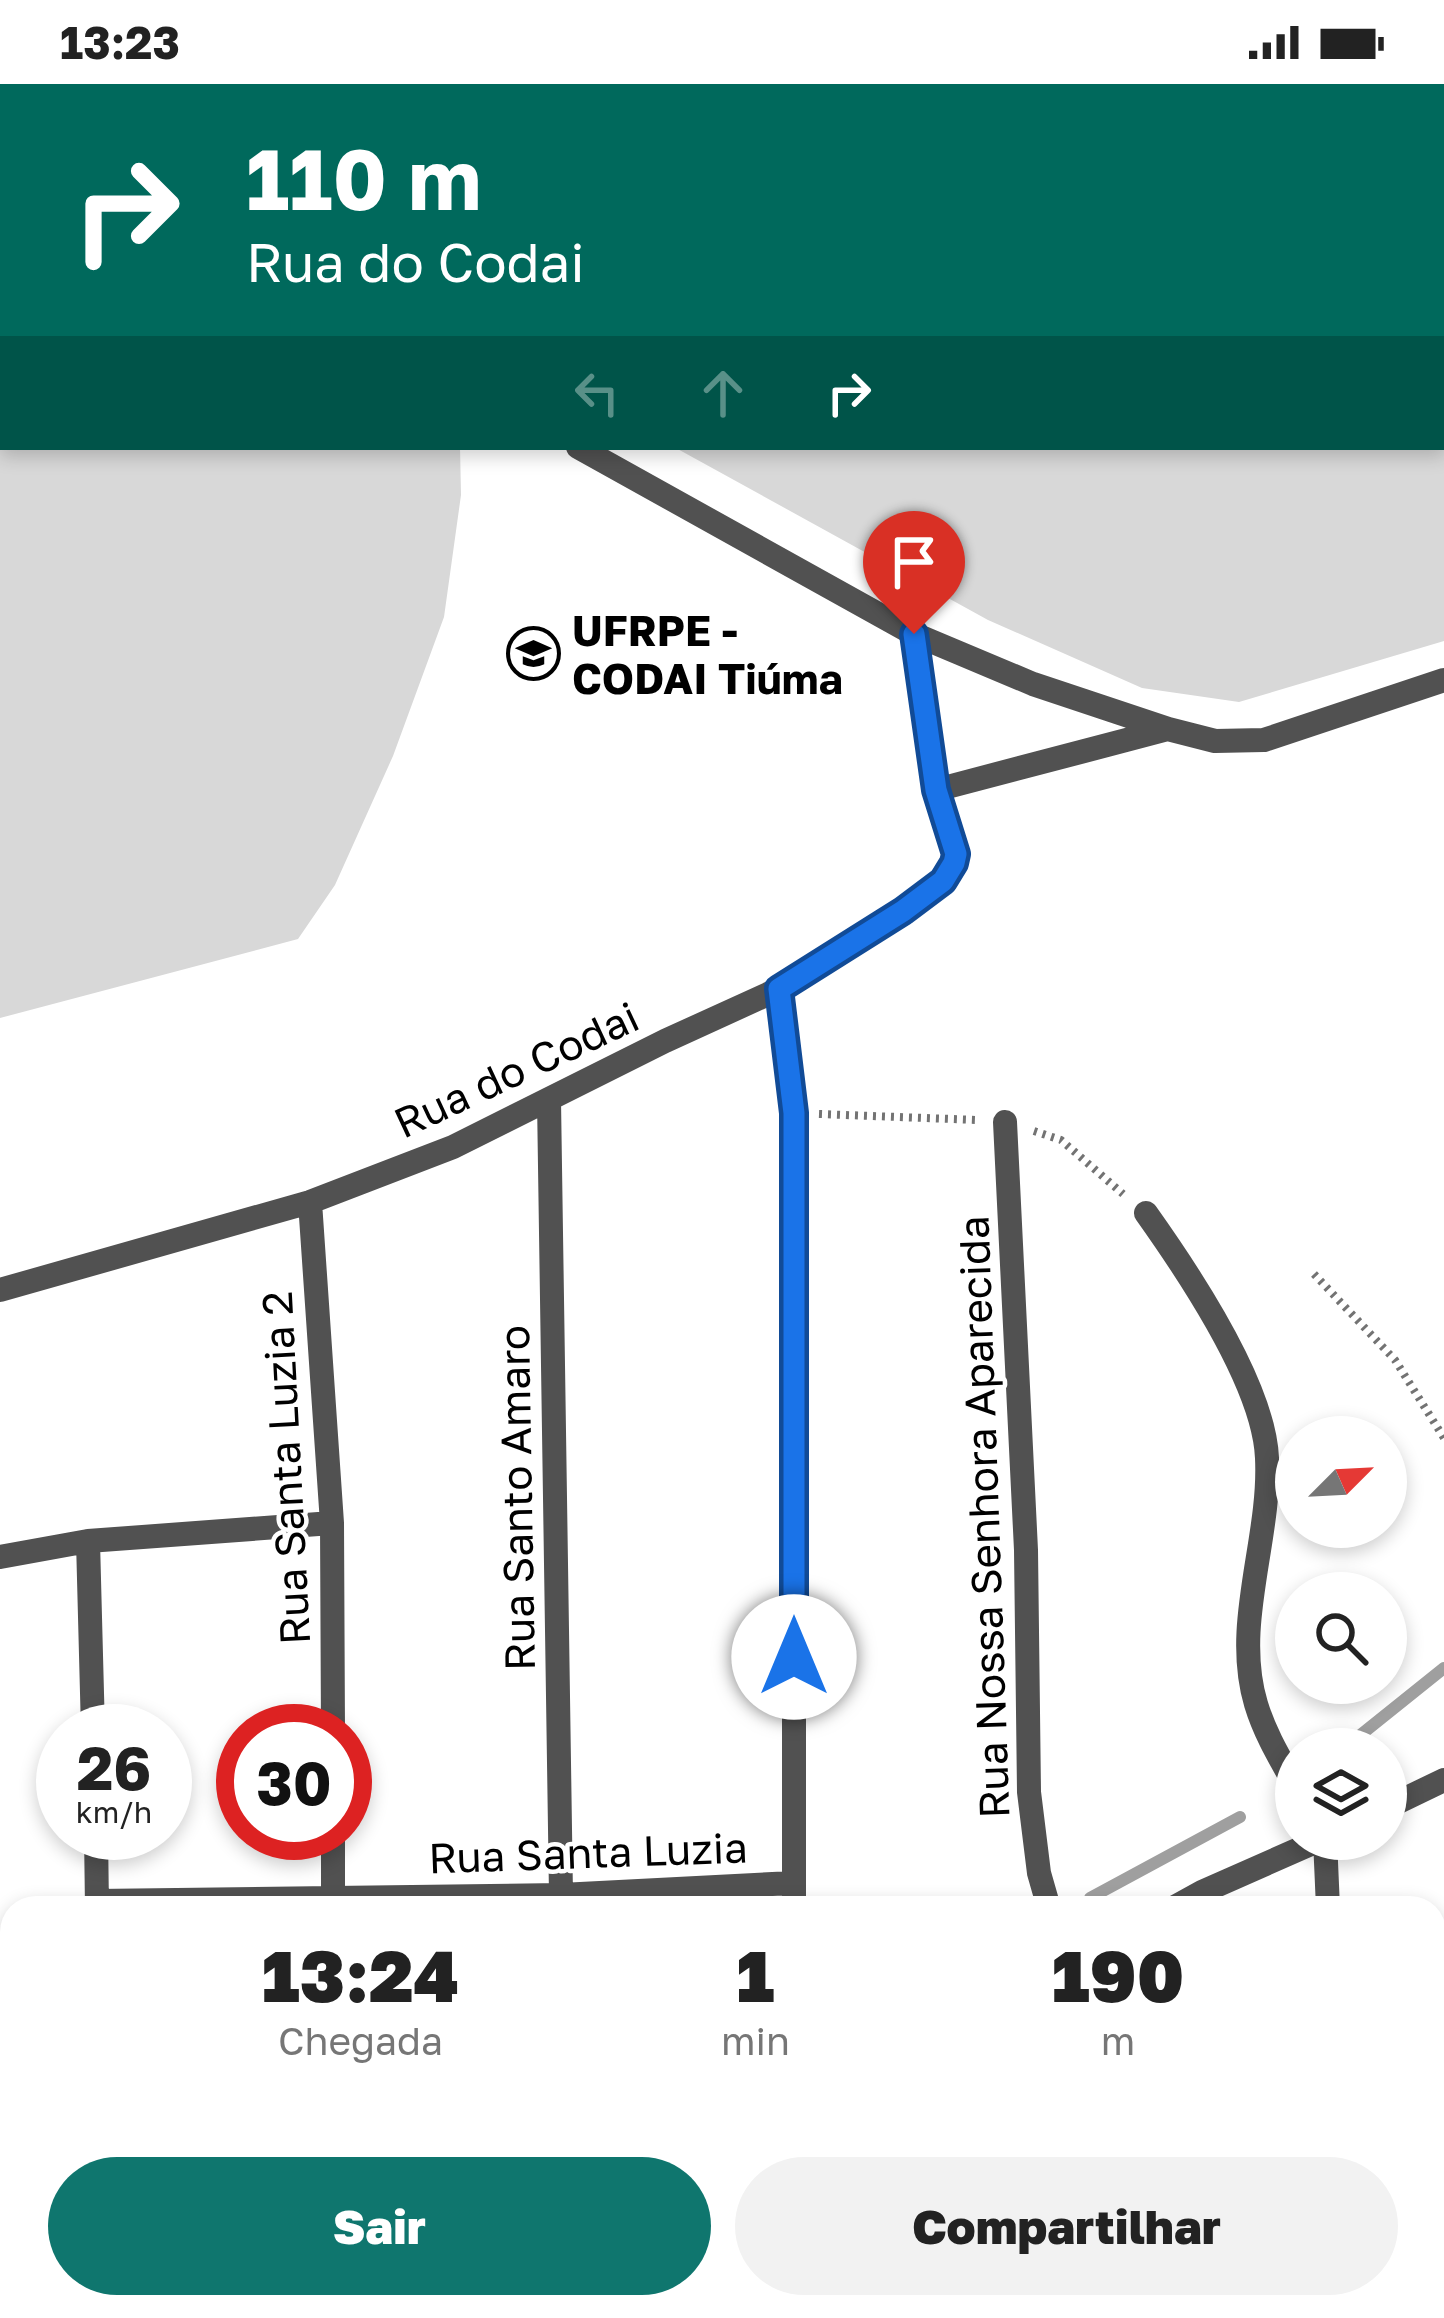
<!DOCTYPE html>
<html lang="pt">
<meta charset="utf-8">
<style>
:root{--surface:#fff;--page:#f2f2f2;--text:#222;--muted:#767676;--accent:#0f766e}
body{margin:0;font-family:"Golos Text",sans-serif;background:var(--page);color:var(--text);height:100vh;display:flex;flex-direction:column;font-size:45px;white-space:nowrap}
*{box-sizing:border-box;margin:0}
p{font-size:39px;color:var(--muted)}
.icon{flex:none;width:66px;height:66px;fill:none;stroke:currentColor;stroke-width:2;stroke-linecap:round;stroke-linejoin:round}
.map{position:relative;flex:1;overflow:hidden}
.panel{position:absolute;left:0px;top:1812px;width:1446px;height:423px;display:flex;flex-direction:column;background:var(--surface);border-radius:36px 36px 0 0;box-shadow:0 6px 18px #0003}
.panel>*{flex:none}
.hud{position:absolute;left:0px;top:0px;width:1446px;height:366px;box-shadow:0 6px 18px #0003;background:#00695c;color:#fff;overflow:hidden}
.needle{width:78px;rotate:66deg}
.tools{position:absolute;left:1275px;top:1332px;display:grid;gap:24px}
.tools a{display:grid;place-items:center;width:132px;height:132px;border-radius:50%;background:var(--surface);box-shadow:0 6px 18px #0003;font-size:60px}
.speed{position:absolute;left:36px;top:1620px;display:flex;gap:24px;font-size:60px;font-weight:700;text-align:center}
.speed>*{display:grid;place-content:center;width:156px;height:156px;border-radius:50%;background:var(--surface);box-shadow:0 6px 18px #0003;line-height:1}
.speed small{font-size:30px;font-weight:400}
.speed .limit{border:18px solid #d22;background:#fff;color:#111}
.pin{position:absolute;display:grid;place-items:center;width:102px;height:102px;color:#fff;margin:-123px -51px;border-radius:50% 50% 50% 0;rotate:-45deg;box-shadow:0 0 12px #0007}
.pin .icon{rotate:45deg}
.me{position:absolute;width:132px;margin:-66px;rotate:0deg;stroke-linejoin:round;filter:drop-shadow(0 0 9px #0008)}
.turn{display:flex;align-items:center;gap:42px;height:252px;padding:0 48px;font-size:54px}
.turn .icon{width:156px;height:156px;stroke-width:2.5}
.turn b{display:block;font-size:84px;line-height:102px}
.lanes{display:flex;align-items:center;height:114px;padding:0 48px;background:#0003;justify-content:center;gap:60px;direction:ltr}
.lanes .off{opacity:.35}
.eta{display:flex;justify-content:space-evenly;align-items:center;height:204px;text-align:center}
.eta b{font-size:72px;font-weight:800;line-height:84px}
.cta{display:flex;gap:24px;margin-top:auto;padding:24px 48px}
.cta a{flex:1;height:138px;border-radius:72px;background:var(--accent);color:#fff;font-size:48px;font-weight:800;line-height:138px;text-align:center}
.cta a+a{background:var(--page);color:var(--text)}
.status{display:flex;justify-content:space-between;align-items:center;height:84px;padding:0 60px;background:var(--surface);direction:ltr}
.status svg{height:33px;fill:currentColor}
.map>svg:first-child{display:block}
</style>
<div class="status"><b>13:23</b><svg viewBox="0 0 49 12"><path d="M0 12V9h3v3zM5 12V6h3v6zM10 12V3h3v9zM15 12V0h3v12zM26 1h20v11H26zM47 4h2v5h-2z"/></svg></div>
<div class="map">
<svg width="1444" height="2234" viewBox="0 0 1444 2234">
<rect width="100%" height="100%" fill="#fff"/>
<!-- green -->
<path fill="#d8d8d8" d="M65,0H1444V557L1239,618L1142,604L988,536L674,363H1443V3H65Z
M0,179L3,180V363H460L461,411L444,533L393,672L335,801L298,855L0,934Z"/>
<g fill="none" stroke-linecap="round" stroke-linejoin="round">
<!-- stream -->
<path stroke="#9f9f9f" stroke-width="12" d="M1343,1665L1444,1584
M1090,1814L1240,1733
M118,2225L123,2223"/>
<!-- path -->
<path stroke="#737373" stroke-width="8" stroke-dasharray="3 6" stroke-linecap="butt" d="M819,1030L978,1036
M1034,1047L1061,1056L1123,1110
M1314,1190L1395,1276L1444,1354"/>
<!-- service -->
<path stroke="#515151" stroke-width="24" d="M914,550L1033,600L1168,645L1215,657L1264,656L1444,596
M936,706L1168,645"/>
<!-- minor -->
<path stroke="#515151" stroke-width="24" d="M0,150L3,151
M779,905L794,1029V1824
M549,1016L561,1811
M1005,1038L1026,1466L1029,1708L1039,1789L1049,1824
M310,1118L332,1439L333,1647
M1146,1129C1188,1188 1264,1301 1267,1374C1271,1456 1232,1540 1256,1620C1265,1650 1281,1676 1296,1703
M0,1206L310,1118L453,1063L665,957L779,905L903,827L943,797L954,779L956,770L936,706L914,550L578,363
M88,1457L93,1647
M0,1473L88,1457L332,1439
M1386,1724L1444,1696
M96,1749L97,1824
M333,1749V1816
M1325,1755L1328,1824
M97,1817L561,1811L793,1799
M1173,1824L1202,1808L1322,1755
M640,2223L641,2234
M1112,2223L1113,2234
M1346,2223V2234
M92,2234L93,2223
M402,2234L427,2223"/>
</g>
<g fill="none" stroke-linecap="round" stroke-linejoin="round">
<defs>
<path id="route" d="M794,1573V1029L779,905L903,827L943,797L954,779L956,770L936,706L914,550"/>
</defs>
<!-- route casing -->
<use href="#route" stroke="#114b97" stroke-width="30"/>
<!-- route -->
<use href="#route" stroke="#1a73e8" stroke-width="21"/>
</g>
<!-- icons -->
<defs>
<symbol id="university-ring" viewBox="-11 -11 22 22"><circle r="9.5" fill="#fff" stroke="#000" stroke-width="1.5"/><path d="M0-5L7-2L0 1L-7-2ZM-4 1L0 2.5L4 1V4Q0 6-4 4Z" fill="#000"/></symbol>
</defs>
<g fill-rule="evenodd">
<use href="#university-ring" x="504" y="540" width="59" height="59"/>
</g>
<g text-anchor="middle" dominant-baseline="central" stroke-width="9" stroke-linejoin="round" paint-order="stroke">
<!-- poi labels -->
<g font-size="42" font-weight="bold" fill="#000" stroke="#fff" text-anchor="start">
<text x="572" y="546">UFRPE -<tspan x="572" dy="48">CODAI Tiúma</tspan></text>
</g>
<!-- street labels -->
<g font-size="42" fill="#000" stroke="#fff">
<text transform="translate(516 985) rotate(-25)">Rua do Codai</text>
<text transform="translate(285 1384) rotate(-93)">Rua Santa Luzia 2</text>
<text transform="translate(516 1414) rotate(-91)">Rua Santo Amaro</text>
<text transform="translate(983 1433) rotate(-92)">Rua Nossa Senhora Aparecida</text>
<text transform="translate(588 1768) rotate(-2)">Rua Santa Luzia</text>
</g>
</g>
</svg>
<div class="tools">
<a><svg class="needle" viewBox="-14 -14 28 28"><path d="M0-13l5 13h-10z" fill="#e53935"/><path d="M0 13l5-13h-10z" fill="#767676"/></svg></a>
<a><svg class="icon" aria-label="search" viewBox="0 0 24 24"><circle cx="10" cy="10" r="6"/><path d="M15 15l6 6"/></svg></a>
<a><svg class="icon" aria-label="layers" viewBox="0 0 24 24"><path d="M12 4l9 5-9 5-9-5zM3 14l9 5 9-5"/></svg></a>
</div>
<div class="speed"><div>26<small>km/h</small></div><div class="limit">30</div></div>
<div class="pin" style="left:914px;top:550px;background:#d93025"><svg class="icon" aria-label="arrive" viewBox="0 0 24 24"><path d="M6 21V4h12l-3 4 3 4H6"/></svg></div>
<svg class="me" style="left:794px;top:1573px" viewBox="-20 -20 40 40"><circle r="19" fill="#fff"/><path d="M0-13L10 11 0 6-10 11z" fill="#1a73e8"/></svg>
<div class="hud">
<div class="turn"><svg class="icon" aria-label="right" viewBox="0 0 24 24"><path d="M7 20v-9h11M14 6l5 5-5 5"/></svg><div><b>110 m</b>Rua do Codai</div></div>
<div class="lanes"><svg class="icon off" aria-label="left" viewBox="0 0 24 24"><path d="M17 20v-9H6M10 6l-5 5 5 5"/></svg><svg class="icon off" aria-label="ahead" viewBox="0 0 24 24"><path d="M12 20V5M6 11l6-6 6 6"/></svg><svg class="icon" aria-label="right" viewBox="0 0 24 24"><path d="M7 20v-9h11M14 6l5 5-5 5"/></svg></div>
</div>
<section class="panel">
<div class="eta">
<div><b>13:24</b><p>Chegada</p></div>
<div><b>1</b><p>min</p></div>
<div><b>190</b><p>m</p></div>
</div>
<div class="cta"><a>Sair</a><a>Compartilhar</a></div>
</section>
</div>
